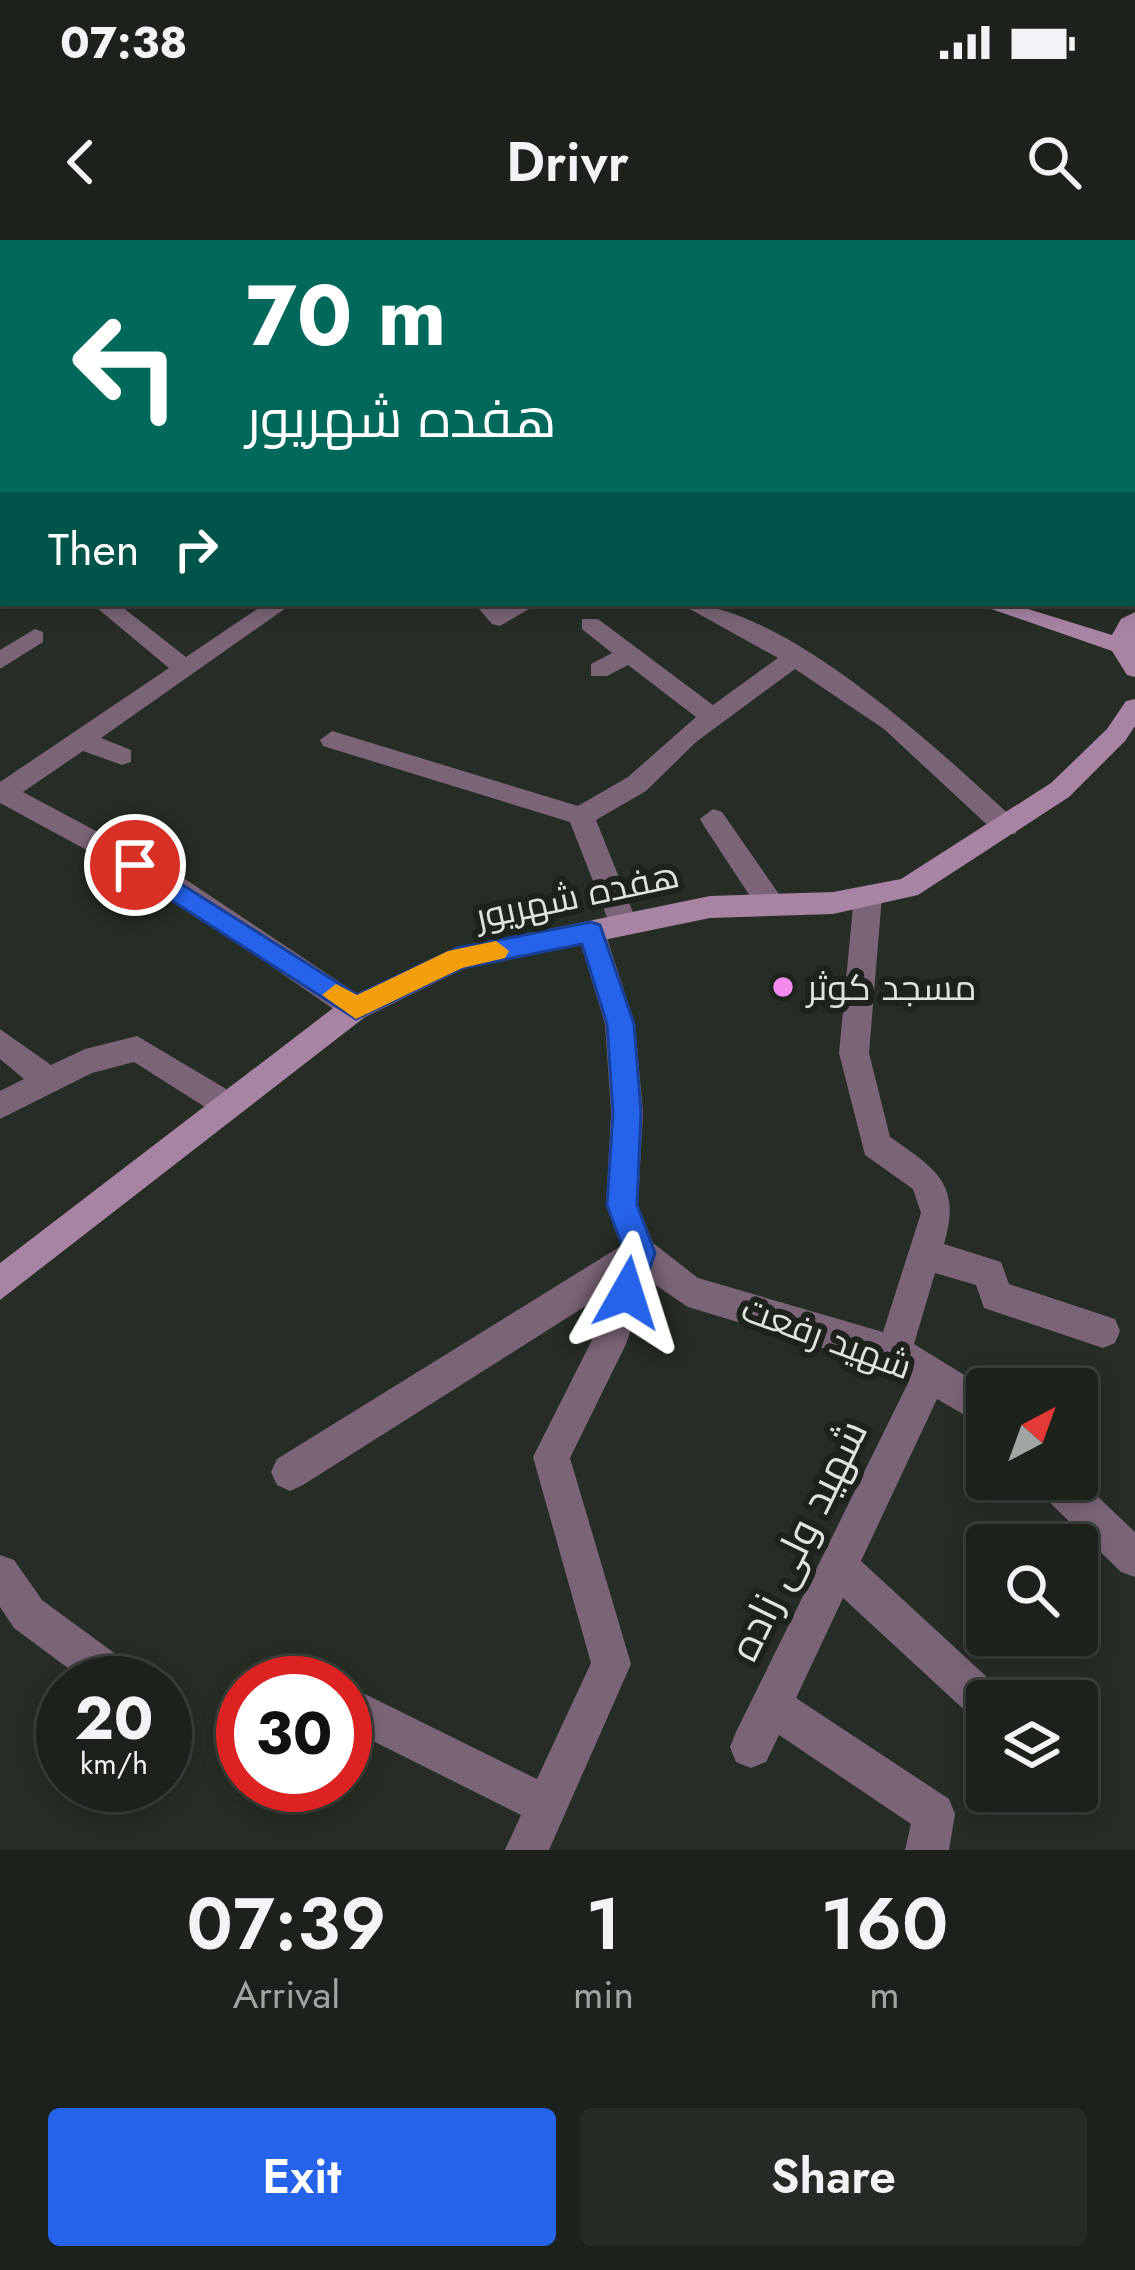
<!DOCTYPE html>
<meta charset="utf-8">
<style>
:root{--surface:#1c221b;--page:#252a24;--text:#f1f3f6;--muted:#a0a4a3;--line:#3a3f3a;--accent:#2563eb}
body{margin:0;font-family:Jost,Cairo,sans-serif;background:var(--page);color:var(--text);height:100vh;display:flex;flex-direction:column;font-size:45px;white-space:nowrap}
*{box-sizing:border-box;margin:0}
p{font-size:39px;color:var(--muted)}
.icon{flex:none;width:66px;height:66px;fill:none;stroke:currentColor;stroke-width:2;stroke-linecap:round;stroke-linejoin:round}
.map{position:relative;height:1610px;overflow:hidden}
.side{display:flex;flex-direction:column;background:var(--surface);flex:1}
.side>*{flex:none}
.banner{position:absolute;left:0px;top:0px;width:1137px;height:366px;box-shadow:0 6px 18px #0003,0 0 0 3px var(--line);background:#00695c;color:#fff;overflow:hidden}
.needle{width:78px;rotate:41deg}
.fabs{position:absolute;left:966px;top:1128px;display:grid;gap:24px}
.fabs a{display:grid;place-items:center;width:132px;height:132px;border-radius:12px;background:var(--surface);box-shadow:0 6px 18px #0003,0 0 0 3px var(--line);font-size:60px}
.speed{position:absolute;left:36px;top:1416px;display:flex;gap:24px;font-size:60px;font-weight:700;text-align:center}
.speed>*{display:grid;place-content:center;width:156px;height:156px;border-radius:50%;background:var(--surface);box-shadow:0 6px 18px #0003,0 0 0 3px var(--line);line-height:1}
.speed small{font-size:30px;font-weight:400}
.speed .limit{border:18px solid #d22;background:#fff;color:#111}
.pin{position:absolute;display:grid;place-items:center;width:102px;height:102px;color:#fff;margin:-51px;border:6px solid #fff;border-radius:50%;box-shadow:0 3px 12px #0007}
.me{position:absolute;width:132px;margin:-66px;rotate:6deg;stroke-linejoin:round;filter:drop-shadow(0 0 9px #0008)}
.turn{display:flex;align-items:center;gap:42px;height:252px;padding:0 48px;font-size:54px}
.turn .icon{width:156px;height:156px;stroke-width:2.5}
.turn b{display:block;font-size:84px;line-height:102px}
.then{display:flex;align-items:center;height:114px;padding:0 48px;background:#0003;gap:24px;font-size:45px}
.eta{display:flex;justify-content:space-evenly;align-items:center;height:204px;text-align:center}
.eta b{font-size:72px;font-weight:600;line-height:84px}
.button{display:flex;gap:24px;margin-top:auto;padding:24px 48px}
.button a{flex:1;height:138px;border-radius:12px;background:var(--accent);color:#fff;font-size:48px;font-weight:600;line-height:138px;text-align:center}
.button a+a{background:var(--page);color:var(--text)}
.status{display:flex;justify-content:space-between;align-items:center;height:84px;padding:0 60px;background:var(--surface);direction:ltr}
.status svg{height:33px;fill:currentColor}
header{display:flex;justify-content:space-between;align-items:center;height:156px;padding:0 48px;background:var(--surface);font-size:54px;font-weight:600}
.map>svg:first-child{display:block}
</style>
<div class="status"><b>07:38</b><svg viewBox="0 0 49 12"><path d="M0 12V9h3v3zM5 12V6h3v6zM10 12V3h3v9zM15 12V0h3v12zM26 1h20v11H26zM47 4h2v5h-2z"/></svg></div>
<header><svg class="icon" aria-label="back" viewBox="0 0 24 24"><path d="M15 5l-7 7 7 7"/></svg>Drivr<svg class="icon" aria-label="search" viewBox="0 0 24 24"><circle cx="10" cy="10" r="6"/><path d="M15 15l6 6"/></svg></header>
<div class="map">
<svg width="1135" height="1610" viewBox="0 0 1135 1610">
<rect width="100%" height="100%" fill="#262d24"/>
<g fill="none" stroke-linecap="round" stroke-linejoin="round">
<!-- street -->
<path fill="#7b6478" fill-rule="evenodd" d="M425,0H442L444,3H426Z
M584,0H602L604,3H586Z
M1135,24V35H1134V24Z
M0,104L3,105V118L0,117Z
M1135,152V165H1134V152Z
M1135,285V298L1134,299V285Z
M91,363H117L186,417L266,363H293L101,498L131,510V522L122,525L83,511L23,552L182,637L365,759L370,768L365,777H345L162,651L0,563V542L169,428Z
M474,363H498L502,368L539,363L500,386L492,384Z
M679,363C783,363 940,511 1015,580L1019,587L1015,594H997L884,489L795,429L696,502L646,551L596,580L638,685L624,696L610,685L570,582L323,506L320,500L332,491L578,566L628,537L696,477L628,425L607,436H591V424L612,413L582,389V379H598L713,465L778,418Z
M35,389L43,392V402L0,429V410Z
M713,569L722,572L781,657L785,665L781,673H761L704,586L700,579Z
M868,645L882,656L869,813L890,897C936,929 962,944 944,1004L1001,1022L1009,1044L1115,1079L1120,1091L1115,1103L1103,1108L984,1068L976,1045L935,1033L914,1104L987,1149V1188L937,1159L861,1321L1001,1450L1006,1461H987V1484L973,1478L843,1358L796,1458L949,1559L955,1574L949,1610H905L911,1584L779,1495L766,1522L751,1528L736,1522L730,1507L736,1492L909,1141L886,1127L688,1067L648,1040L626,1104L570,1218L631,1424L549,1610H505L521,1575L345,1487V1454L355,1450L369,1456L537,1539L591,1423L533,1217L599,1086L611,1050L303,1245L290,1251L277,1245L271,1232L277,1219L621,1006L606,965L611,873L605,784L577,692L591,681L605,692L635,784L643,873L638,965L653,1003L698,1038L883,1092L921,973L913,949L865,915L839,813L854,656Z
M0,789L51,825L85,809L137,796L238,856L242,865L238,874L227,878L216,874L134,822L92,833L0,879V851L24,839L0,819Z
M1077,1237L1135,1292V1337L1121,1332L1039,1252L1033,1239Z
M0,1315L14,1320L42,1360L136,1429L142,1443H88L14,1388L0,1367Z"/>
<!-- secondary -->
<path fill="#a883a4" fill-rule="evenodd" d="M258,0H278L280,3H260Z
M1064,0H1082L1084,3H1066Z
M1134,34H1135V45H1134Z
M974,363H1009L1112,395L1121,379L1135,372V437L1127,435L1112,411Z
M1135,459V486L1125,501L1069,557L918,655L833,674L710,678L463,729L365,777L0,1060V1023L345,759L457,708L710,656L833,652L901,639L1051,543L1107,489L1126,461Z"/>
</g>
<!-- wall -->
<path fill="#414840" d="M148,0H224L225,3H149Z"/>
<!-- shaded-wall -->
<path fill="#353b34" d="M178,0H224L225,3H179Z"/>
<!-- route -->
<path fill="#2563eb" stroke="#184099" stroke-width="3" d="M135,615L357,755L457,708L591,682L600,685L634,784L641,873L637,965L655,1013L638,1063L627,1067L616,1063L612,1053L625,1013L607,965L613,873L607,784L582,704L462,728L356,779L126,631L122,625Z"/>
<!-- slow -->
<path fill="#f59e0b" d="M496,701L509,711L505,718L462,728L356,779L322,755L336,744L357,755L448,711Z"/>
<!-- markers -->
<circle fill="#f689ee" stroke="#1d231b" stroke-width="4.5" cx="783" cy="747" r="12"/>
<g text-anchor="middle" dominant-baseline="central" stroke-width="12" stroke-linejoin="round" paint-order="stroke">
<!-- street labels -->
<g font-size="36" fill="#dfe3dd" stroke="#1d231b">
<text transform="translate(577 655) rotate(-12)">هفده شهریور</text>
<text transform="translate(827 1097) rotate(20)">شهید رفعت</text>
</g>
<!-- poi labels -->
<g font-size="36" fill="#dfe3dd" stroke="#1d231b" text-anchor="start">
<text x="807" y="747">مسجد کوثر</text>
</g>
<!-- near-street labels -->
<g font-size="42" fill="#dfe3dd" stroke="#1d231b">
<text transform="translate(798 1300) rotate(-64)">شهید ولی زاده</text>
</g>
</g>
</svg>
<div class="fabs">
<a><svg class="needle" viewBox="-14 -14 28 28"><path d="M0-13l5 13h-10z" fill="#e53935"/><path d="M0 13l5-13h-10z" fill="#a0a4a3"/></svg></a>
<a><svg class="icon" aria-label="search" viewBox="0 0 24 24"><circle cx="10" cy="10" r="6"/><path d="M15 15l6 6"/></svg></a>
<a><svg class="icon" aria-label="layers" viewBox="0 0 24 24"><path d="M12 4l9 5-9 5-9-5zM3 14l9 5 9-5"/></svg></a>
</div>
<div class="speed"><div>20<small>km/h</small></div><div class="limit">30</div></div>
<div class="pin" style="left:135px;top:625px;background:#d93025"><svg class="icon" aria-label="arrive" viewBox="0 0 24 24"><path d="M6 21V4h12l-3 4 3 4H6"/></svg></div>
<svg class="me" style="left:627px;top:1053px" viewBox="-20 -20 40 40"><path d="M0-17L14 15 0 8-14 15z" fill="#2563eb" stroke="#fff" stroke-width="4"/></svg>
<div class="banner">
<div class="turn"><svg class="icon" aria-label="left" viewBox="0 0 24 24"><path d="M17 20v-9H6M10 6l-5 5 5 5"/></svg><div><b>70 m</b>هفده شهریور</div></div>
<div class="then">Then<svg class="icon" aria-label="right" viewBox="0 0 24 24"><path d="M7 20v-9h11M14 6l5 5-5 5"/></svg></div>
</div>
</div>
<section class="side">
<div class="eta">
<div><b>07:39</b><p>Arrival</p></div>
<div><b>1</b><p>min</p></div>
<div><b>160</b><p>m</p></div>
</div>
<div class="button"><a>Exit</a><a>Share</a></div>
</section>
